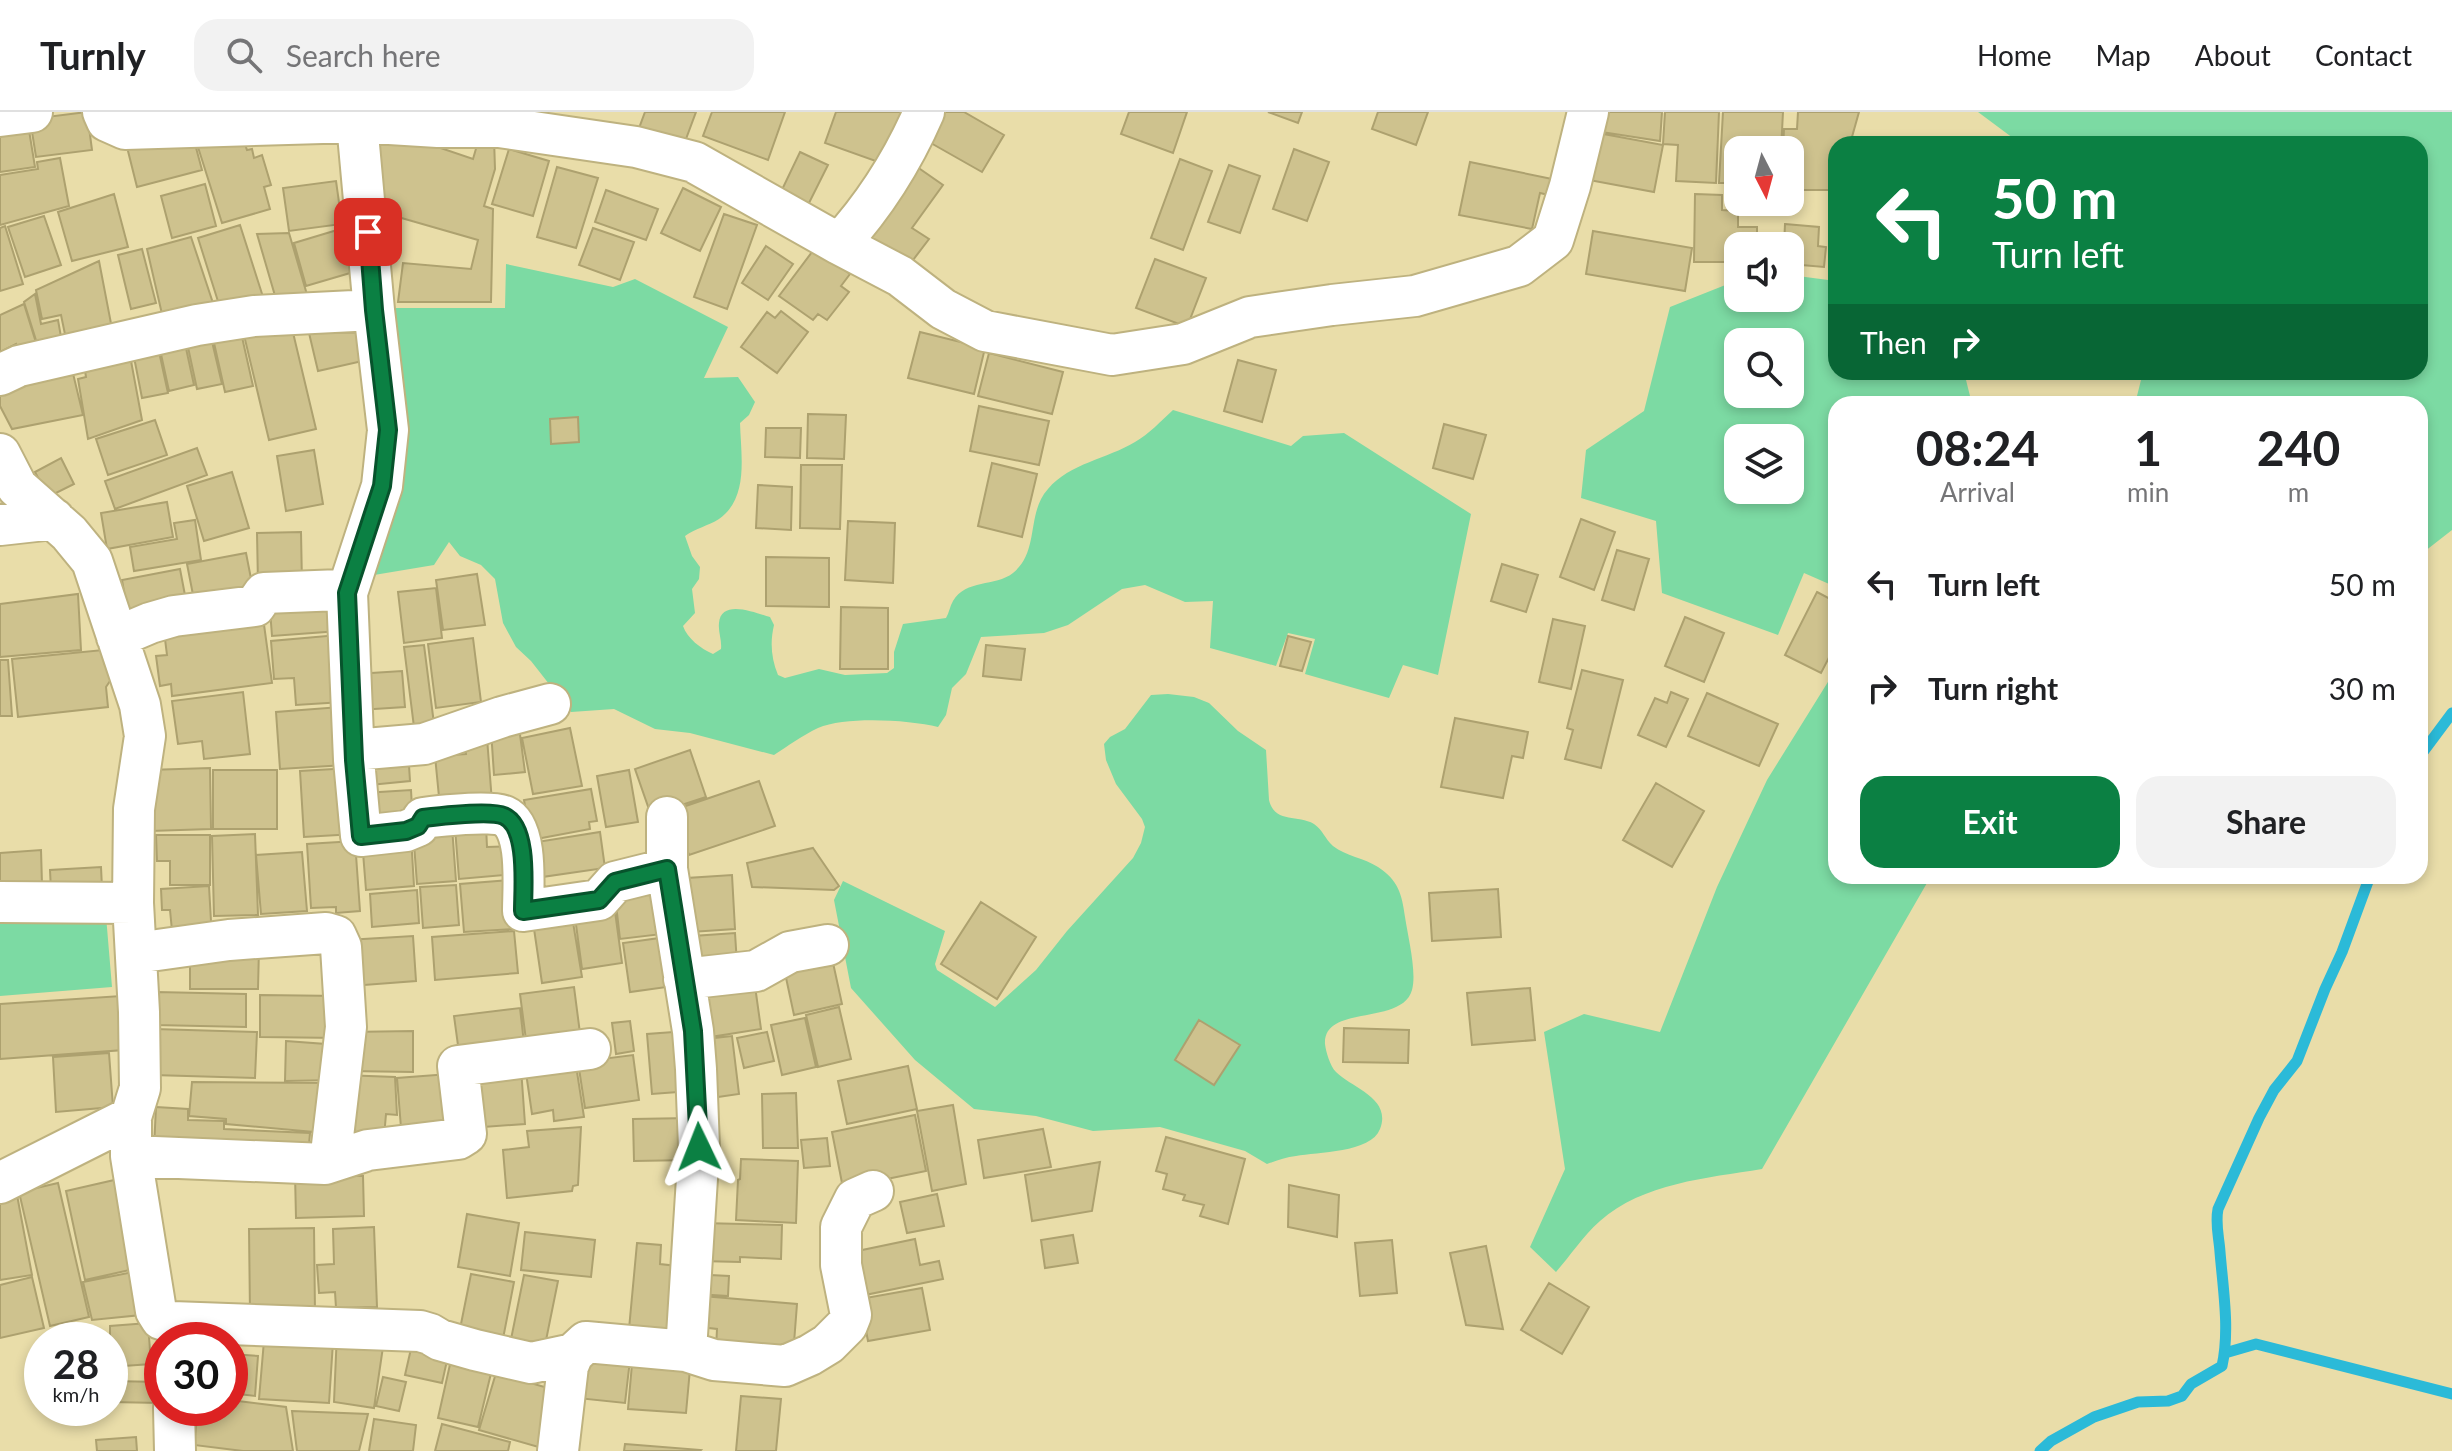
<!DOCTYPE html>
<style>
:root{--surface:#fff;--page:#f2f2f2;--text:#202124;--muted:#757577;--line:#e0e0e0;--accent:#0b8043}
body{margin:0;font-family:Lato,sans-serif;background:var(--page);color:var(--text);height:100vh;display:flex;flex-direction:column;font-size:30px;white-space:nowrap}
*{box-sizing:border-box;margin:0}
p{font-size:26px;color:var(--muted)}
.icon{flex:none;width:44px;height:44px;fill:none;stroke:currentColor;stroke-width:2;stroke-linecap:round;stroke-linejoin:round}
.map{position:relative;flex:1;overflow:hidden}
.side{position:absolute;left:1828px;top:284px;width:600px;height:488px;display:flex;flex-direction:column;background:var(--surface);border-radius:24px;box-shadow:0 4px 12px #0003}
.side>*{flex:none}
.hud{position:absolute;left:1828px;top:24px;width:600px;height:244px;border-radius:24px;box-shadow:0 4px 12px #0003;background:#0b8043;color:#fff;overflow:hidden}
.needle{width:52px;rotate:174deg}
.controls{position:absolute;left:1724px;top:24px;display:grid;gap:16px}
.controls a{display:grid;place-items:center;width:80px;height:80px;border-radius:16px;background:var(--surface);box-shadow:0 4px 12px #0003;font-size:40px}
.speed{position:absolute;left:24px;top:1210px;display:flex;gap:16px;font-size:40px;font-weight:700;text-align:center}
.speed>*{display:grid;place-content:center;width:104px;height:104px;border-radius:50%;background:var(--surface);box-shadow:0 4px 12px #0003;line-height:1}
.speed small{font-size:20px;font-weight:400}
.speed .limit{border:12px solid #d22;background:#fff;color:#111}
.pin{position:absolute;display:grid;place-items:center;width:68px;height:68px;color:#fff;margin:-34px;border-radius:16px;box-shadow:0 4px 12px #0006}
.me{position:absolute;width:88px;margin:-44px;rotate:358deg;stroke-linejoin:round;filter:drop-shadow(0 0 6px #0008)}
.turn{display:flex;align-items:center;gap:28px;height:168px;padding:0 32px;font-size:36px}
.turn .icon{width:104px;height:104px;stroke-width:2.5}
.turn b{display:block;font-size:56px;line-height:68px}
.then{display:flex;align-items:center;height:76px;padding:0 32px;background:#0003;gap:16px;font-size:30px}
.eta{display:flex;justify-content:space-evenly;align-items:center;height:136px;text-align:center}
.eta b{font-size:48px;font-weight:700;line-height:56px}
.button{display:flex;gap:16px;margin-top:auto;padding:16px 32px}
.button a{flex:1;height:92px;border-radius:24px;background:var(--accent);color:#fff;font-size:32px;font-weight:700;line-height:92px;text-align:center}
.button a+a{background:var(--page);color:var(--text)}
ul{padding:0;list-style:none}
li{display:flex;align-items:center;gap:24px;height:104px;padding:0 32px}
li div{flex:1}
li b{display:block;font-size:30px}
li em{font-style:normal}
header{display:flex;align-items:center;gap:48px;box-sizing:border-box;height:112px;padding:0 40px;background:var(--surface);border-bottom:2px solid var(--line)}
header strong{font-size:38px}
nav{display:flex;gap:44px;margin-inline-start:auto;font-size:28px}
.search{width:560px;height:72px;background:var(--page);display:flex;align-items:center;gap:20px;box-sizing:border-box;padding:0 28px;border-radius:24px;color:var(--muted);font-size:30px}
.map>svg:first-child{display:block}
</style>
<header>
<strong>Turnly</strong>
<div class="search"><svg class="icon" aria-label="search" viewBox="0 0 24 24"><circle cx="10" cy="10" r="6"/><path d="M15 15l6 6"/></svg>Search here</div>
<nav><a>Home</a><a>Map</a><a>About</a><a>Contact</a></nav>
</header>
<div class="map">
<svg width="2452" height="1339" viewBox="0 0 2452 1339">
<rect width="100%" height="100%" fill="#e9dda9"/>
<!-- green -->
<path fill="#7cdaa3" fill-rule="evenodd" d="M1978,0H2452V418L2420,443V292H2135L2143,260H2420V32H2021Z
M506,152L613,175L635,167L728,215L704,266L738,265L755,290L749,303L740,311C741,344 749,386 719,407C708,414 696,416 685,424L692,444L700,455L699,467L692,477L695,501L683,514C687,526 701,537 713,542L721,537C722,528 718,520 719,511C721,486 756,501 770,505L774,513C770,530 771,546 778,563L785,566L819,557L845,563L887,561L894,556V540L903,512L946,506C949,501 950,494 953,489C966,467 995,475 1013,461C1040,439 1026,401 1048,377C1070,351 1107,347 1135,330C1149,322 1161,309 1173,298L1291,334L1303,324L1344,321L1471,402L1438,563L1403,553L1389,586L1305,562L1315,527L1288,521L1276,554L1210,536L1213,489L1185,490L1145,473L1122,477L1068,513L1044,521L981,525L966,562L952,576L946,603L938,615C909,608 846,604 818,616C803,623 788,634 774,643L690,621L655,617L614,597L571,600L531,549L516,535L503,511L495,467L481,453L460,444L449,430L434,453L362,465L399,387L388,196H505Z
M1790,163L1836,169V260H1964L1972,292H1836V475L1804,461L1778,523L1662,481L1656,409L1581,386L1586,338L1644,299L1670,195L1738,168V186H1790ZM1790,230V282H1738V230ZM1790,326V378H1738V326Z
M1836,557V764H1931L1762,1057C1707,1066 1643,1071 1600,1109C1583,1124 1570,1144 1556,1160L1530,1135L1565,1057L1544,920L1584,902L1660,920L1717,775L1767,668Z
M1168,582L1194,585L1209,591L1238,619L1266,638L1269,688C1275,712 1297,702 1314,712C1323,718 1325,727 1333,734C1346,744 1364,746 1378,755C1398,768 1402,782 1405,805C1408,825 1417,860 1412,878C1402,914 1323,892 1325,932C1326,940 1330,954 1336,960C1352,976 1392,986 1380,1017C1371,1041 1317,1040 1296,1044C1286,1045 1276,1049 1267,1052L1245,1039L1160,1015L1093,1019L1036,1004L974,997L915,948L851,876L834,788L843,769L945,819L935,852L937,858L995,895L1036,858L1067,819L1133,746L1141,731L1145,715L1142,707L1116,672L1106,648L1104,632L1110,625L1125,617L1151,583Z
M106,804L112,875L0,884V812Z"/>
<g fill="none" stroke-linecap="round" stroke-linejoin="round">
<!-- stream -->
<path stroke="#2bbad8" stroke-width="11" d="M2420,644L2452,601
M2225,1241L2256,1232L2452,1282
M2040,1339L2051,1329L2094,1305L2138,1290L2168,1289L2182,1284L2191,1272L2222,1254C2230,1218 2223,1177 2220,1140C2219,1125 2215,1112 2218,1097L2259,1006L2274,978L2297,949L2325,877L2342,840L2370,764"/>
</g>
<!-- building -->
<path fill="#cec28e" stroke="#ada16f" stroke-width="2" d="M87,0L92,38L36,45L30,7Z
M645,0H696L683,35L638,19Z
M712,0H785L768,48L703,24Z
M836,0H904L884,52L825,31Z
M938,0H964L1004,23L982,60L922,26Z
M1129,0H1187L1173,41L1121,22Z
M1268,0H1302L1298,11Z
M1378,0H1428L1416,33L1372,17Z
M1599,0H1662L1660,29L1595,19Z
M1665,0H1719L1716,71L1676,69L1678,33L1663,32Z
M1723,0H1783L1781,38H1738V71H1719Z
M1798,0H1859L1850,32H1836V78H1790V38H1783L1784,17H1797Z
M27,6L35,55L0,60V11Z
M191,17L202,58L137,75L125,27Z
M240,18L247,38L252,37L254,46L262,43L271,73L264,75L270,97L222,111L197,32Z
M1598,21L1663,33L1654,80L1589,68Z
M480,23L494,26L495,57L484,94L493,97L491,190H398L403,151L471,157L478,128L377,99L373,26L417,28L473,47Z
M509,37L549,49L533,104L492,92Z
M1294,37L1329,50L1307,109L1273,97Z
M800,40L828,53L805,99L778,86Z
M60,46L69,94L0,113V63L38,57L37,50Z
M1180,47L1212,59L1183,138L1151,126Z
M910,50L943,73L912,116L929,127L910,152L854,128Z
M1470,50L1557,68L1553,84L1540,81L1532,117L1459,103Z
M1229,53L1260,64L1240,121L1208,110Z
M557,55L598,66L576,136L537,125Z
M336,69L342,112L289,119L283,76Z
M205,72L216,114L172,126L161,84Z
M683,76L721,95L700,139L661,121Z
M606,78L658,97L646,128L595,110Z
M114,82L128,135L72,149L58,100Z
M1695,82L1722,83V98L1738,99V115H1757V134H1738V150H1694Z
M724,102L757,113L727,197L694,185Z
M44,104L61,153L25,165L8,115Z
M1785,112L1819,115L1818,134L1826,135L1824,155L1790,152V134H1784Z
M240,113L264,188L222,202L198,126Z
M5,114L23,172L0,179V116Z
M347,115L357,159L306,174L294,131Z
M593,116L634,130L620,168L579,153Z
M1593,119L1692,136L1685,179L1586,162Z
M289,121L308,186L278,194L257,122Z
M191,125L216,200L165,215L147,137Z
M766,134L793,152L768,188L742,171Z
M815,136L850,162L841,174L849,180L827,208L818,202L813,208L779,184Z
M142,137L156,191L131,197L118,143Z
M1155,147L1206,166L1187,215L1136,196Z
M99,149L114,227L67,232L61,203L42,207L36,178Z
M35,182L41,212L58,208L63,236L40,241L24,190Z
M24,192L38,237L20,246L16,232L0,240V203Z
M781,199L808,220L777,261L741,235L767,200L775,206Z
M290,208L316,317L269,328L243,219Z
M363,209L367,248L318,259L309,221Z
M240,216L253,274L225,280L212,222Z
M920,220L985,236L974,282L908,266Z
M210,221L222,272L197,277L186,226Z
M184,227L194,273L169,279L159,233Z
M158,235L168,281L142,286L133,240Z
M129,238L142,308L88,327L78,267L86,265L83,246Z
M989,241L1063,260L1052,302L978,284Z
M1238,248L1276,258L1262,310L1224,299Z
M70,249L83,303L12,317L0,294V270Z
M979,294L1049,309L1039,353L970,339Z
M808,302L846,303L844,347L807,346Z
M578,305L579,330L551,332L550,307Z
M155,308L167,343L108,363L96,327Z
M1444,312L1486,323L1473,367L1433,356Z
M766,316H801L800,346L765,345Z
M197,336L207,363L115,397L105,369Z
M314,338L323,392L286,399L277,344Z
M61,346L74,372L48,385L35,360Z
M992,351L1037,362L1022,425L978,414Z
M801,353H842L840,417L800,416Z
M232,360L249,416L204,429L187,374Z
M758,373L792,375L791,418L756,416Z
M167,390L173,425L107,437L101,401Z
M1581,407L1615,420L1594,478L1560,465Z
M195,408L201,448L134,459L130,435L177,427L174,411Z
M848,409L895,411L893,471L845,468Z
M301,420L302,472H258L257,421Z
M1617,438L1649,447L1634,498L1602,488Z
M246,441L254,482L195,493L187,452Z
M766,445L829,446V495L766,494Z
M1502,452L1538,463L1526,500L1491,489Z
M180,457L188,499L129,509L122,468Z
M477,462L485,513L443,518L436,468Z
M436,476L442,526L404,531L398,480Z
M1817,480L1836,490V532L1821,561L1785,543Z
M78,482L81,538L0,545V492Z
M336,482L339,519L272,524L269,485Z
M841,495L888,496V557H840Z
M262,498L272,571L172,584L171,572L160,574L156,544L167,543L163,511Z
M1685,505L1724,521L1704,570L1665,554Z
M1553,507L1585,514L1571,577L1539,570Z
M338,523L343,590L296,593L294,566L274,567L271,529Z
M1288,524L1311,530L1302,559L1280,554Z
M473,526L481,590L436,596L428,532Z
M424,533L434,612L414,615L404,535Z
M986,533L1025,537L1021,568L983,564Z
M103,538L104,551L110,563V569L106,575L108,595L18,605L12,547Z
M0,548H8L12,604H0Z
M1582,558L1623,568L1601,656L1565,647L1573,618L1567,616Z
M402,559L405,595L359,598L356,562Z
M243,580L250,642L204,647L202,629L178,632L172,589Z
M1671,580L1688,587L1666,635L1638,623L1655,586L1667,591Z
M1707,581L1778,612L1759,654L1688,624Z
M340,595L345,653L280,657L276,600Z
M1455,606L1528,620L1523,646L1512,644L1503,686L1441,675Z
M519,615L525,660L494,663L491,618Z
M570,616L582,674L533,682L522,626Z
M487,626L492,690L440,695L435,644L466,642L465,629Z
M408,638L410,669L360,674L357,642Z
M690,638L706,685L651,703L635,657Z
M210,656L211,717L150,719L148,658Z
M351,656L355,722L304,725L300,659Z
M213,658H277V717H213Z
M629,658L638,710L606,715L597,664Z
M759,669L775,714L689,743L674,698Z
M1656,671L1704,699L1672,755L1623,728Z
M591,677L597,709L589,710L590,717L531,728L524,688Z
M411,678L413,714L367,717L364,681Z
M486,714L487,735L515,734L517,762L459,767L455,716Z
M452,715L456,769L417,772L413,718Z
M600,720L605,756L542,765L537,730Z
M255,722L258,803L214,804L212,724Z
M156,723H210V773H170V749H157Z
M411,724L414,774L366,778L362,728Z
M355,729L360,799L336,801V795L311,796L307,732Z
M813,736L839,774L834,778L752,775L747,751Z
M41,738L42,772L0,774V741Z
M302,740L307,799L261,802L256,743Z
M101,755L102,776L51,779L50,758Z
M732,763L735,817L691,820L687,766Z
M511,768L514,817L464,820L460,772Z
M664,769L671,821L620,827L614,775Z
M456,773L459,813L423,816L420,775Z
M209,774L212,827L173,829L170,798H162L161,777Z
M1498,777L1501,825L1432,829L1429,781Z
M417,778L419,811L372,815L370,782Z
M981,790L1036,825L997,887L941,852Z
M614,792L622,851L582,857L574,798Z
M572,804L582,865L542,871L533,810Z
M514,819L518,861L435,868L432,825Z
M735,821L737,852L696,855L693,824Z
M413,824L416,869L351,874L347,828Z
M667,825L674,874L630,880L623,831Z
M190,836H259L258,877H190Z
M830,837L842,892L794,903L782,847Z
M755,874L761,917L704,926L698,883Z
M574,875L581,929L527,936L520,882Z
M1530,876L1535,928L1472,933L1467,881Z
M156,880L246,882V915L155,913Z
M260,883L341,884L340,926L260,925Z
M121,884L124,938L0,947V892Z
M839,895L851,947L818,955L806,903Z
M520,896L525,940L460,948L454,904Z
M805,906L816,955L782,963L771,913Z
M1199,908L1240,933L1214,973L1175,948Z
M630,909L634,939L616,942L612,911Z
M1344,916L1409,918L1408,951L1343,950Z
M154,917L257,920L255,966L153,963Z
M413,919V960L348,959V920Z
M687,919L691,979L652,982L647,922Z
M767,920L774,949L744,956L737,926Z
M732,924L739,982L704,987L697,928Z
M286,929L339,933L336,968L285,969Z
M109,941L113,995L56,1000L53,945Z
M633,943L639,988L585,996L578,950Z
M575,947L584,1005L554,1009L553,998L532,1002L525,954Z
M908,954L917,997L847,1012L838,969Z
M521,956L525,1012L470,1016L466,960Z
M449,962L454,1024L402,1028L397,966Z
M342,963L395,965L397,1003L386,1002L384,1025L354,1023L355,1018L339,1017Z
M192,970L335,971L314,1020L226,1012V1007L189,1004Z
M796,981L798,1036H763L762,982Z
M953,993L966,1072L932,1079L917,999Z
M156,995L188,997V1008L224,1009V1017L310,1021L308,1043L154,1036Z
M915,1003L926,1059L843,1076L832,1020Z
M690,1006L691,1048L634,1049L633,1007Z
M581,1015L578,1073L573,1074L572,1079L507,1086L503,1038L529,1035L527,1019Z
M1043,1017L1051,1055L984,1066L978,1028Z
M1166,1025L1245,1047L1228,1112L1200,1104L1204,1093L1183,1088L1185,1083L1163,1077L1167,1062L1156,1059Z
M827,1026L830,1054L804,1056L801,1028Z
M741,1047L798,1049L796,1111L736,1108L738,1068L740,1067Z
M1100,1050L1092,1099L1032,1109L1025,1063Z
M295,1062L363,1064L364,1104L296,1106Z
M123,1066L143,1155L85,1168L66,1079Z
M58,1071L89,1205L50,1214L19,1080Z
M1289,1073L1339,1083L1337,1125L1288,1115Z
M937,1082L944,1114L907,1121L900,1090Z
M17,1083L32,1163L0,1168V1086Z
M467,1102L519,1111L510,1164L458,1155Z
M701,1111L782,1113L781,1147L740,1145V1150L700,1149Z
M374,1115L377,1195L336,1196L335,1180L319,1181L317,1153L334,1152L333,1117Z
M314,1116L315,1201L250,1202L249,1117Z
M525,1120L595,1128L591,1165L521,1158Z
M1073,1123L1078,1151L1045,1156L1041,1128Z
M915,1127L920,1153L939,1149L943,1167L865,1183L843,1142Z
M1392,1128L1397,1181L1360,1184L1355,1131Z
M637,1131L661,1133L660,1152L677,1154L670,1222L629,1217Z
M1486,1134L1503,1217L1466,1213L1450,1141Z
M138,1159L141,1203L92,1208L83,1170Z
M471,1162L514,1170L501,1237L460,1217Z
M524,1163L558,1169L542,1248L508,1242Z
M710,1163L729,1164L728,1184L696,1182Z
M32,1165L44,1216L0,1226V1173Z
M1549,1171L1589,1195L1562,1242L1521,1218Z
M922,1176L930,1218L868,1229L860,1187Z
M702,1184L797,1192L793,1244L716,1237L717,1217L700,1215Z
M148,1211L151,1252L110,1255V1214Z
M265,1217L333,1230L329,1291L259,1287Z
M337,1220L383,1235L374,1296L334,1290Z
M413,1228L450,1235L442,1271L405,1263Z
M592,1235L631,1239L625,1291L577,1286Z
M453,1239L494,1249L478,1315L438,1306Z
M633,1241L691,1246L686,1301L628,1297Z
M230,1242L258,1244L255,1284L230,1281Z
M496,1261L548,1276L549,1338L479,1318Z
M383,1265L406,1270L399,1299L376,1294Z
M110,1269L161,1270V1291L110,1290Z
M741,1284L781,1287L776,1339H736Z
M230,1288L286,1295L293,1339H243L194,1333L198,1297L230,1296Z
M292,1299L368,1302L359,1339H297Z
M374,1307L416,1313L413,1339H369Z
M442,1312L510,1330L508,1339H435Z
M136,1325L137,1339H97L96,1328Z
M625,1332L701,1338L700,1339H624Z"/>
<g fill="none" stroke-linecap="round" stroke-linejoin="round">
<defs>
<path id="minor" d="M103,0L107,9L125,17L357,10L438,15H499L636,35L694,50L839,132L900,164L943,197L985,219L1112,243L1183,232L1250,205L1332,193L1415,184L1519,154L1553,128L1570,74L1588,0
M0,4L32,0
M839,132C874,94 903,48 924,0
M0,263L19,254L197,213L254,204L374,198
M0,342L17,375L69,421L92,449L140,593L145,624L134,697L133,791L139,900L140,976L131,1005V1044L156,1199L161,1207L172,1210L420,1219L430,1222L440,1228L475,1238L531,1251L573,1242
M0,413L54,407
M347,481L382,374L388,318L374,198L356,0
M117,525L150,511L174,504L255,494L264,481L341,478L347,481L354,648L361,724L406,719L418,714L423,706C439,704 491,698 504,704C529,715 523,776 523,799L599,788L615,770L667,757
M354,638L424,632L502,605L550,592
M667,705V757L693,919L696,957L699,1035L686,1239
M0,790L133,791
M136,841L229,828L326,821L336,824L341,835L346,915L330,1050
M684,867L756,859L790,840L828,833
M131,1044L325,1052L368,1038L458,1027L466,1022L458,954L590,937
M0,1071L131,1005
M174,1296L175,1339
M558,1339L568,1254L573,1242L586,1230L686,1239L714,1248L785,1254L810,1243L828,1232L847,1213L851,1203L841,1153V1115L855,1087L873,1079"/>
</defs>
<!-- minor casing -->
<use href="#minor" stroke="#beb27f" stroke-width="44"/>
<!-- minor -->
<use href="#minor" stroke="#fff" stroke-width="40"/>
</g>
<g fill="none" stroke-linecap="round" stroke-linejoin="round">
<defs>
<path id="route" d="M368,120L374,198L388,318L382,374L347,481L354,648L361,724L406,719L418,714L423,706C439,704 491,698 504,704C529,715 523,776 523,799L599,788L615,770L667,757L693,919L699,1035"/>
</defs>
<!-- route casing -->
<use href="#route" stroke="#07532c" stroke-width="20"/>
<!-- route -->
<use href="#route" stroke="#0b8043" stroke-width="14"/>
</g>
</svg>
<div class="controls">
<a><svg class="needle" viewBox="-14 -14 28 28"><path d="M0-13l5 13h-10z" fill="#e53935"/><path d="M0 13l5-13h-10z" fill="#757577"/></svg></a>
<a><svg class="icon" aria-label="sound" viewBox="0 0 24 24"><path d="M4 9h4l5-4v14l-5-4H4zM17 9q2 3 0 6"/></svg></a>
<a><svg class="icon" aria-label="search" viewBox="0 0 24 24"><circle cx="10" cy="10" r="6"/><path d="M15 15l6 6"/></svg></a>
<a><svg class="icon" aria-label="layers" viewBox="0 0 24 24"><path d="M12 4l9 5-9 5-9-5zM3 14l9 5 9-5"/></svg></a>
</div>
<div class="speed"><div>28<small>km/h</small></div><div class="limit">30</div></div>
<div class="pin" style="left:368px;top:120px;background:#d93025"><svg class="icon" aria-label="arrive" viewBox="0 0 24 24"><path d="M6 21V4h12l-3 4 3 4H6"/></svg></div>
<svg class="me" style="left:699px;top:1035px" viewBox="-20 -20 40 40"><path d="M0-17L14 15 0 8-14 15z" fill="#0b8043" stroke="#fff" stroke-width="4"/></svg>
<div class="hud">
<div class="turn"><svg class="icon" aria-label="left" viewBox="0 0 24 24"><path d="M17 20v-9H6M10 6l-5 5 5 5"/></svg><div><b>50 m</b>Turn left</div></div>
<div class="then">Then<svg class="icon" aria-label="right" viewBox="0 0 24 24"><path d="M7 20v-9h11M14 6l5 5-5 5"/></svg></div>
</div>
<section class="side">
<div class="eta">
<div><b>08:24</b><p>Arrival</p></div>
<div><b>1</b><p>min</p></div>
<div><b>240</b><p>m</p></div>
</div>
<ul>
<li><svg class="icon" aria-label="left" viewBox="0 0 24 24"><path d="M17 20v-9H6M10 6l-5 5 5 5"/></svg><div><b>Turn left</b></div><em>50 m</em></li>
<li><svg class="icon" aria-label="right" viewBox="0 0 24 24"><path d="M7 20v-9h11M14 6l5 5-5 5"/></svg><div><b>Turn right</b></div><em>30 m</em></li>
</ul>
<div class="button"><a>Exit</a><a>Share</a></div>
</section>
</div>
